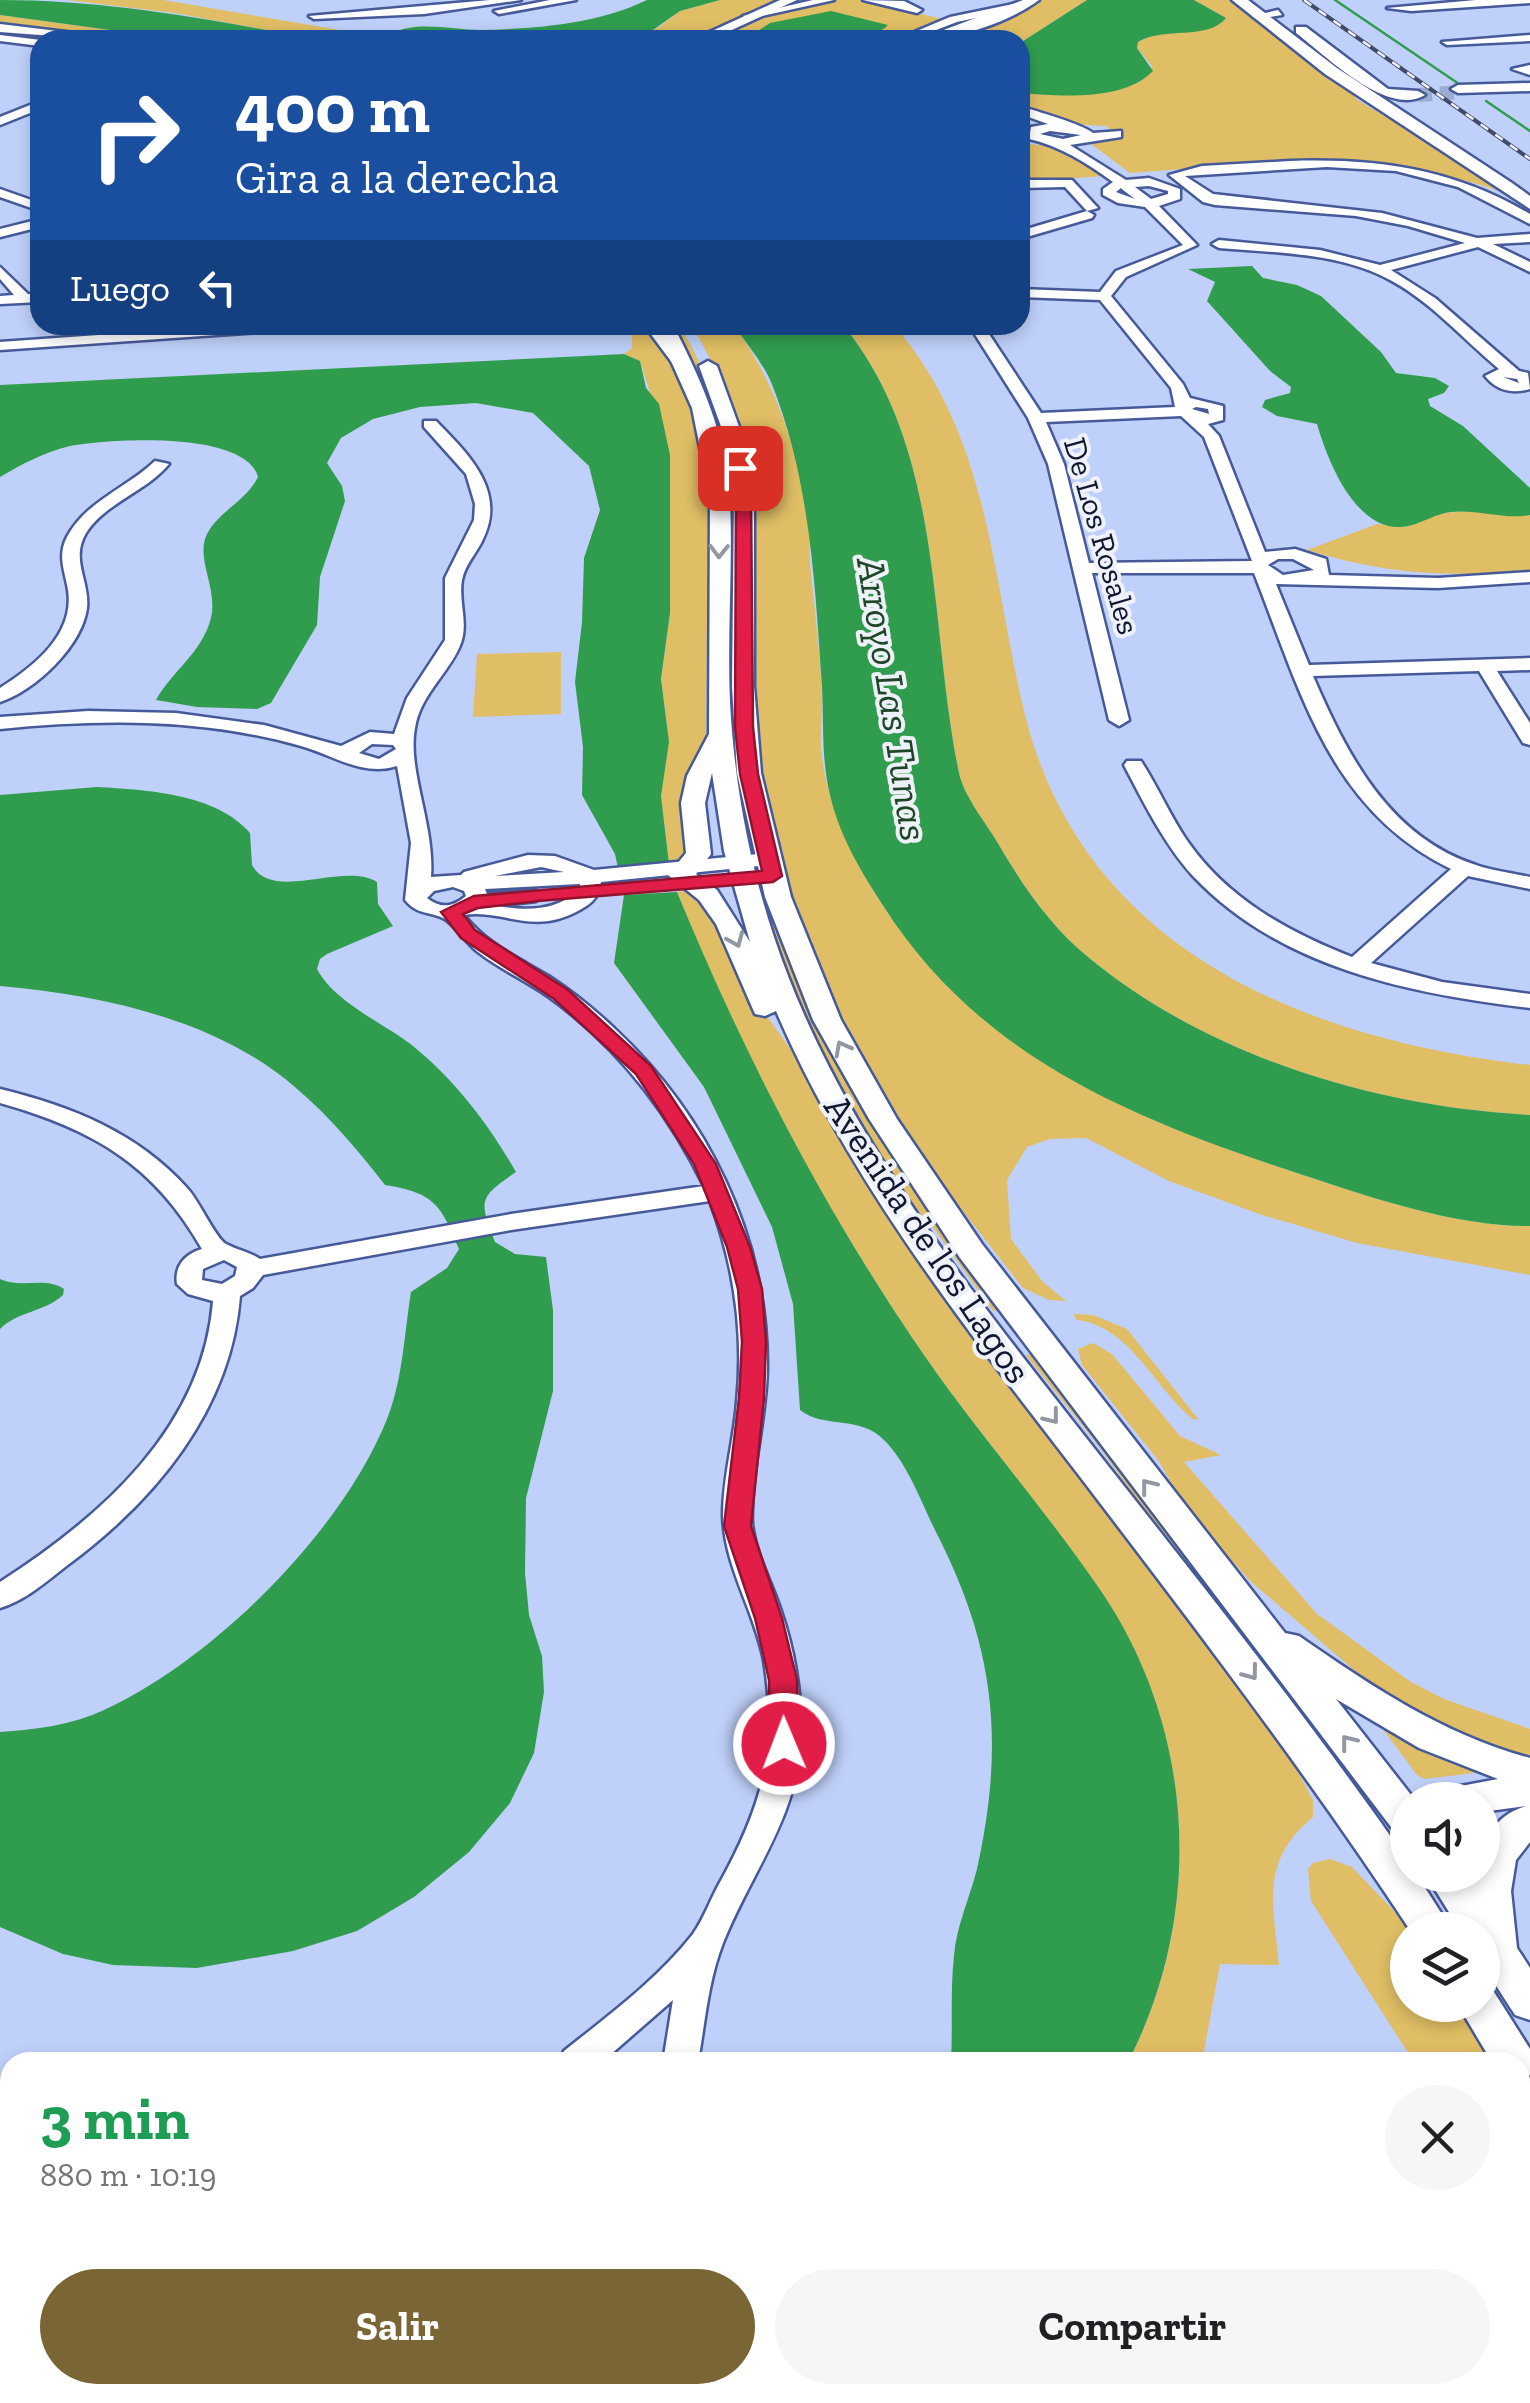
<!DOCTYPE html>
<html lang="es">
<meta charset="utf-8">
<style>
:root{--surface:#fff;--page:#f6f6f6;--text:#202124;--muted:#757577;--accent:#7a6635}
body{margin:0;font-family:"Zilla Slab",serif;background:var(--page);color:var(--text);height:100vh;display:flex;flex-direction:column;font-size:38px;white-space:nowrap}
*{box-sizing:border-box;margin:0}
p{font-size:32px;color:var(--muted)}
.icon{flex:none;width:55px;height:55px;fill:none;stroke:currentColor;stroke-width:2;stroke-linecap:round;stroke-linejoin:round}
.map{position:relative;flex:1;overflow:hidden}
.details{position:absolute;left:0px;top:2052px;width:1530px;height:352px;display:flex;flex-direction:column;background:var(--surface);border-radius:30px 30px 0 0;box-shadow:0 5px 15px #0003}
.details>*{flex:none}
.guide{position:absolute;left:30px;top:30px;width:1000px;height:305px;border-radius:30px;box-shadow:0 5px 15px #0003;background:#1a4fa0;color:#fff;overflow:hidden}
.tools{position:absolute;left:1390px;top:1782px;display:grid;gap:20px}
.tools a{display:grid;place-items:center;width:110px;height:110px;border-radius:50%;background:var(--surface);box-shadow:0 5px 15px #0003;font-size:50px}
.pin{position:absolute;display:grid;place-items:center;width:85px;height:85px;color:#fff;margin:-42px;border-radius:20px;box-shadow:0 5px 15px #0006}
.me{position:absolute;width:110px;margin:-55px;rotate:359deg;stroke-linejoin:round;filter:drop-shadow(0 0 8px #0008)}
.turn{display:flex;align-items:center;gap:35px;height:210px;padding:0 40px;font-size:45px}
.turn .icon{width:130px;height:130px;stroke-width:2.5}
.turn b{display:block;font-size:70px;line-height:85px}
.then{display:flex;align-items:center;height:95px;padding:0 40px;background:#0003;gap:20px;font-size:38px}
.round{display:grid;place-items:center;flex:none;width:105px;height:105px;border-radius:52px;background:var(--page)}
.head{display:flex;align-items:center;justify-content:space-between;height:170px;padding:0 40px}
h1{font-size:60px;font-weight:800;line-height:75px;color:#1e9e55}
.primary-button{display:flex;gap:20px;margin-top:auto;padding:20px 40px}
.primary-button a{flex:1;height:115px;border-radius:60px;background:var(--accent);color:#fff;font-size:40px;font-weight:800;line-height:115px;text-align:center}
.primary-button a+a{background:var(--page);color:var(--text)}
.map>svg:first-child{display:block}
</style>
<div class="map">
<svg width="1530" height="2403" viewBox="0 0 1530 2403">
<rect width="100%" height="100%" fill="#bfd0fa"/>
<!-- green -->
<path fill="#e0be65" d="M67,0H163L399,40H320L175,13Z
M720,0H777L691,40H614L659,27L680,11Z
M833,0H863L942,19L895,40H713L759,16Z
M1037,0H1087L1020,43V40H937Z
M1194,0H1236L1358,94L1355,98L1364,104L1463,162L1499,191C1377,149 1256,164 1130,173L1091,144L1116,134L1106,126L1065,124L1020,108V93L1084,94L1141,81L1152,66L1137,48L1138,42C1167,25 1202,40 1226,18Z
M0,15L184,40H108L0,26Z
M1020,143L1058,147L1104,176L1020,182Z
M625,325H647L662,352L679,368L701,432L708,481L706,746L688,860L669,864L661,796L667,725L661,679L670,613V455L640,361L624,354L632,348V336Z
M671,325H679C738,420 734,513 734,620C735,681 737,742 734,803L710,408L697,373Z
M692,325H734C774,381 797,445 807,513C810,533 809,554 811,574C815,614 820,654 822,694C823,712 820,730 821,747C825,801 851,856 880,901C982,1061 1136,1120 1309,1177C1375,1199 1460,1227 1530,1226V1275L1357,1243L1262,1215L1169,1181L1086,1138L1050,1139L1027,1147L1007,1180L1011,1239L1042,1281L1066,1301L1049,1300L1023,1288L919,1155L845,1027L786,887L756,754L747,474L726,389Z
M843,325H894C991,438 991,577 1025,715C1084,952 1309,1040 1530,1065V1115C1376,1107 1209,1057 1088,957C1052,928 1022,885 999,845C987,824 964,797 959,773C928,623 945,450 843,325Z
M1466,511L1530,515V570C1452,578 1382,574 1307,550L1377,524L1405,527L1443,513Z
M561,652V714L473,717L477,654Z
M760,889C770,920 785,944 798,973C852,1094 921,1204 999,1310L993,1311L935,1230L903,1194L823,1053L775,947L755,890Z
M695,890L703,894L769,1019L1274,1727L1313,1800V1817C1260,1861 1273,1902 1279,1965L1220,1964L1202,2062H1128C1204,1915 1196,1734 1103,1595C1044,1507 972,1427 913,1339C818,1198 741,1050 677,892Z
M1073,1314L1093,1315L1127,1329L1198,1419L1194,1420C1155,1389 1130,1326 1077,1320Z
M1093,1343L1112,1354L1180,1436L1221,1455L1184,1462L1317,1614L1411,1682L1444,1699L1530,1729V1758L1426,1718L1375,1688L1250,1581L1188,1511L1158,1460L1082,1365L1078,1349Z
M1030,1354L1181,1543L1303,1706C1223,1631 1167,1540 1103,1452C1078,1419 1052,1388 1026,1355Z
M1376,1720L1500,1770L1424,1779L1417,1775Z
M1330,1859L1352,1867L1412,1930H1408V2005H1463L1499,2062H1414L1311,1901L1308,1869L1313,1863Z
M1520,2097L1530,2113V2403H1452L1457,2395H1520Z"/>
<!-- water -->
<path fill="#309d4e" d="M0,0C109,0 213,20 320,40H184L0,15Z
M647,0H720L680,11L650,32L615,40L425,39L396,32C417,21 455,30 480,30C535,29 597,24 647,0Z
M1087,0H1194L1226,18C1207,41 1165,26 1138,42L1137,48L1153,71C1123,102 1059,96 1020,93V43Z
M831,11L888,25C872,45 773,44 747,38L770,23Z
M1252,266L1263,278L1297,285L1321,296L1381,352L1396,373L1435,378L1449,386L1444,393L1428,399L1430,406L1463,426L1530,488V515C1504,520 1478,509 1451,512C1432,514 1418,527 1399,527C1354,528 1327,459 1317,424L1277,416L1262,407L1265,400L1290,393L1291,387L1270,371L1207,301L1215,282L1188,269Z
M734,325H843C945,450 928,623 959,773C964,797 987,824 999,845C1022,885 1052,928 1088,957C1209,1057 1376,1107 1530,1115V1226C1460,1227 1375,1199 1309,1177C1142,1122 983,1062 884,907C862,873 841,839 831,799C821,761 824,725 822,687C815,584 810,478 771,382C762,361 746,344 734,325Z
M624,354L640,361L646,388L659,404L670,455V613L661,679L669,742L661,796L669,864L618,868L615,854L582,795L583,747L575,682L582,622L584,558L600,510L589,466L533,413L476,403L420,407L373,419L341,438L327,463L342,486L345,501L320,577L317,625L271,703L257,709L197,707L156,700C172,671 202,653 211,618C218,588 195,558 207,534C219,511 246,501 258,477C245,430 108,439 70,446C45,452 22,464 0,477V385Z
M97,787C145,790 216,793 250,833L252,865C272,903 344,861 377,882L378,904L393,926L327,954L320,959L317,969C335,1003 384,1023 413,1046C456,1081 489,1125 516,1172C478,1198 479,1200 495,1242L515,1254L546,1257L553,1310V1391L526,1498L525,1573L529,1615L542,1656L544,1692L534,1753L510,1803L469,1852L414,1897L357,1931L293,1951L197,1968L113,1965L63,1954L0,1927V1732C34,1730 72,1725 104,1710C213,1660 342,1532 387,1419C403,1379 404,1335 411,1292L447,1268L459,1249C441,1204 434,1193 385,1185C357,1149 330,1117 296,1088C217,1019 101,995 0,986V795Z
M677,892C742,1050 818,1198 913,1339C972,1427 1044,1507 1103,1594C1196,1733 1204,1915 1128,2062H951C953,2027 950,1991 954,1956C956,1927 970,1897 977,1869C1005,1742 995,1647 936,1532C921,1502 908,1464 884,1440C860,1415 824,1429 800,1410L793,1304L772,1227L704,1087L614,963L624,895Z
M0,1279C21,1289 45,1276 64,1289L63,1295C45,1312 18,1311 0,1329Z
M682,2395H1257L1271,2403H664Z"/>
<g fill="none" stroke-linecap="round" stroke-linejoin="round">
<!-- stream -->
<path stroke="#309d4e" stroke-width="2.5" d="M1335,0L1459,84
M1486,101L1530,131"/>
<!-- tertiary-tunnel -->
<path stroke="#9cabd2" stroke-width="14" stroke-dasharray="14 8" stroke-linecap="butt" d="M1418,95L1462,92"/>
<defs>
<path id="minor" d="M490,0H521L424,14L314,19L309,16Z
M550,0H576L499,14L494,11Z
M813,0H834L748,19L743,16Z
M863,0L904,1L922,10L917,13Z
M1476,0H1530V3L1411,11L1387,8Z
M1023,2L1027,7L957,22L910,40H895L950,17Z
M1278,10L1282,15L1257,19L1252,16Z
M0,35L41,40L40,46L0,41Z
M1530,35V41L1447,45L1442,42Z
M1530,65V75L1512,69Z
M40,101V109L0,125V117Z
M1020,106C1038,112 1080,123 1093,133L1121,131V137L1070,145L1126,180L1149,178L1180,189V199L1159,206L1197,245L1126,277L1111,296L1183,384L1190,398L1223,406V420L1208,424L1219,436L1265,552L1295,549L1326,559L1329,575L1438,578L1530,572V582L1438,588L1276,584L1309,665L1530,658V670L1497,671L1530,723V745L1523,743L1479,671L1313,676C1347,755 1389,837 1476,865C1493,871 1512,873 1530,877V889L1468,876L1371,963L1442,982L1530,994V1008C1410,994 1280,968 1193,876C1164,844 1144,803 1124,765L1127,761H1141C1158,787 1170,816 1188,842C1228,899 1288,932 1352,957L1451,869C1329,810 1300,690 1254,573H1092L1129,720L1119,726L1109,720L1048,464L1028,418L969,325H983L1041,413L1175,407L1171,388L1100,300L1020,297V289L1100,292L1116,271L1183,245L1145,207L1118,203L1103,195V189L1113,182C1087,163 1060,146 1029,139L1031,127L1048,124L1020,114ZM1050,131L1081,135L1063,139L1040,134ZM1149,186L1168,191V194L1151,199L1135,187ZM1121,188L1123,190L1135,199L1116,192ZM1196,407L1208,409L1209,414L1192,409ZM1181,416L1204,437L1252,561L1089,563L1064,464L1046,422ZM1278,559H1293L1314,570L1283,575L1268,565Z
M1290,161C1378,158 1454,169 1530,214V224L1458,187L1396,171L1327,167L1185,176L1213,194L1382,213L1477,238L1530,234V242L1493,244L1530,262V272L1478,247L1391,270L1435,298L1519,371L1528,373L1530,389C1512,394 1497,391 1485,376L1499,369C1463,339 1432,303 1392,281C1340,252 1276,253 1219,248L1212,244L1219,240L1320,250L1380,265L1465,243L1408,226L1356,216L1215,205L1203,202L1169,175L1202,166ZM1503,377L1517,379L1519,383Z
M1020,180H1072L1098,208L1087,211L1065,187L1020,188Z
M0,189L40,203V211L0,197Z
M1087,211L1094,215L1092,218L1020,239V231Z
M40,219V227L0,237V229Z
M0,267L28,294H40V302L0,304V296L14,295L0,279Z
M240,325H309L302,329L0,350V342Z
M644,325H658L691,369L689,372H679Z
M424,421H436C467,453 507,490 483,539C477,553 465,564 462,580C458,603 470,625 459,648C446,676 420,696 415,728C407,770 435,826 431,877L461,875L464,872L528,855L555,856L594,870L768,853L778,859L768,865L601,882C599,898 590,905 576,912C532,935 502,909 464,915C486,944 520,959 550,977C573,992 595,1010 615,1029C708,1116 767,1237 767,1365C767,1419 750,1471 752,1524C756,1555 771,1581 781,1611C794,1649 801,1690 801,1731C801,1813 752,1870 723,1943C708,1981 705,2023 698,2062H663L673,2000L602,2062H559L564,2051C609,2015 658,1979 693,1934C703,1920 710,1901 718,1886C761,1809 779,1751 764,1661C755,1612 724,1566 723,1515C723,1477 734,1440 737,1402C744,1333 734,1265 710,1201L511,1230L263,1275L253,1288L240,1296C231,1410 155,1501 65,1567C46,1582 24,1601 0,1608V1582C101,1517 203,1428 213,1301L188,1294L177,1284C174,1266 185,1254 202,1249C154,1164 92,1129 0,1103V1089C71,1106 138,1133 187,1188C198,1199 216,1239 226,1244C237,1250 250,1252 260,1259L511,1214L704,1186C668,1112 617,1046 549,997C526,981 500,969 478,952C467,944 455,925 445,919C431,911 418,916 405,900L411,843L397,766C363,777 333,755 301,746C203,718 100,719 0,729V717L88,711L176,713L264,725L341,746L370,732L394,734L407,698L445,640V578L474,520L475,504L466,474L424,427ZM372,744L393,745L396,749L379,759L359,753ZM541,867L564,872L495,876ZM580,884L579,891C553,911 529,911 497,906L536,901L539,896L536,891L487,894L485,889ZM453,887L464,891L466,896C453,907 441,909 427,898L434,891ZM224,1260L237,1267L235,1276L222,1284L202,1280L203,1269Z
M155,461L169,464C146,492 106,502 86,533C70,560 90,581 87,608C82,646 35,691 0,702V688C33,667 75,635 68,590C65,571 57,556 67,537C86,501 127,488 155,461Z
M0,2169L10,2172V2206L0,2203Z"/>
<path id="tertiary" d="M780,0H797L710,40H692Z
M1023,0H1039C1008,23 956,40 917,40Z
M0,24L99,36L106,40L0,32Z
M1296,27H1306L1388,89L1418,91L1425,95C1388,118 1325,55 1296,33Z
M1530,83V91L1458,93L1451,89L1458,85Z
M655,325H673C701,379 727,438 730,499C733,567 727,634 730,702C735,797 754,888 788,976C852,1141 964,1282 1072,1420C1186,1565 1302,1709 1408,1861V1875H1417L1452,1930H1410C1307,1774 1194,1626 1081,1478C968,1331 850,1183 776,1011L765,1016L755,1014L716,924L699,900L668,875L686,853L681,803L687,776L709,734L710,498L692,408ZM712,773L724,851L750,942L717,890L696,874L711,854L705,803Z
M708,361L717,366L741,432L754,495V686L761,773L791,897L841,1020L897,1119L982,1244L1285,1633L1299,1636C1371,1686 1444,1735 1530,1758V1842L1516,1860L1511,1891L1517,1948L1530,1968V2020L1515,2015L1482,1964V1930H1460L1426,1875H1468L1472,1881V1875H1482C1482,1842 1491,1817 1526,1806L1482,1812V1800H1440L1445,1789L1498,1779L1419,1748L1336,1699L1415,1800H1408V1835L1394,1831L960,1258L869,1119L813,1020L765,897L737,773L732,686L734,495L723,432L699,366Z
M1482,1988L1494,1992L1530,2049V2075L1520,2079V2062H1492L1458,2005H1482Z"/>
<path id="secondary" d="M1232,0H1248L1337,68L1512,183L1530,196V209L1325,74Z"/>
</defs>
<!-- minor casing -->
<use href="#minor" stroke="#465a99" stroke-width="5"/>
<!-- tertiary casing -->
<use href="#tertiary" stroke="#465a99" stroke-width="5"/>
<!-- secondary casing -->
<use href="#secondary" stroke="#465a99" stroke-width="5"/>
<!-- minor -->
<use href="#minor" fill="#fff" fill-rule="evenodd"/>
<!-- tertiary -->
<use href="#tertiary" fill="#fff" fill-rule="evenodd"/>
<!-- secondary -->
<use href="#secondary" fill="#fff" fill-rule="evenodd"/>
<defs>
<path id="rail" d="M1304,0L1530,159"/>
</defs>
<!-- rail casing -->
<use href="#rail" stroke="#404a69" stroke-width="4"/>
<!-- rail -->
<use href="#rail" stroke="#eef1f8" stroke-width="2.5" stroke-dasharray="9" stroke-linecap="butt"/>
</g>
<!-- one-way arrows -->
<defs><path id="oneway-chevron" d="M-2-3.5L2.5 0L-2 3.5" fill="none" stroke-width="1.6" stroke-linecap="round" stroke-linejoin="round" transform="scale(2.5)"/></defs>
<g stroke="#9397a2">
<use href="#oneway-chevron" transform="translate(719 551) rotate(91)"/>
<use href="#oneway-chevron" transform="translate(736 940) rotate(67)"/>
<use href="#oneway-chevron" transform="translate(842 1048) rotate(-118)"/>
<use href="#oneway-chevron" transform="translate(1052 1417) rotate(52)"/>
<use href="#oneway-chevron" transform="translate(1148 1486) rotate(-128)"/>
<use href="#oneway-chevron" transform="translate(1251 1673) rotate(53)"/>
<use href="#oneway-chevron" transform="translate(1348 1742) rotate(-128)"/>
</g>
<!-- route -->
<path fill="#e11d48" stroke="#92132f" stroke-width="2.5" d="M740,464L747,468L751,495L753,727L758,774L782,876L773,882L538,901L478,908L463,914L475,930L568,990L651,1066L716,1164L750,1247L762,1289L766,1342L764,1398L751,1526L782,1618L797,1680L799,1744L794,1751L784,1755L774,1751L770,1744L769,1680L755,1618L724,1526L739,1398L742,1342L738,1289L727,1247L694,1164L636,1074L554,999L461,938L441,912L474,896L762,871L740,774L735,727L736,495L732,468Z"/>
<g text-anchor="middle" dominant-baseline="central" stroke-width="8" stroke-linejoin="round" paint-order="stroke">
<!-- far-street labels -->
<g font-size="32" fill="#0f1731" stroke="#eef1f8">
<text transform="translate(1102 536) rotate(74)">De Los Rosales</text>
</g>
<!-- street labels -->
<g font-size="38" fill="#0f1731" stroke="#eef1f8">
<text transform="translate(928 1239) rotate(56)">Avenida de los Lagos</text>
</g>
<!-- water labels -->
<g font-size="40" font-style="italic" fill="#1e4727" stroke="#eef1f8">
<text transform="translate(893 699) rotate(81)">Arroyo Las Tunas</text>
</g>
</g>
</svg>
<div class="tools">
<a><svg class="icon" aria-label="sound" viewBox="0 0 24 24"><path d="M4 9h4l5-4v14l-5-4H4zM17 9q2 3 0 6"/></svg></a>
<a><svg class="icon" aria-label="layers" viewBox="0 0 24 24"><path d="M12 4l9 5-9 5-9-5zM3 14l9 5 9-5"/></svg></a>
</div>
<div class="pin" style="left:740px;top:468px;background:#d93025"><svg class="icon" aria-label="arrive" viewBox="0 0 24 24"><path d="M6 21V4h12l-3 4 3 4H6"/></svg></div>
<svg class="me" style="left:784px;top:1744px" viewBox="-20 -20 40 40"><circle r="17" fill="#e11d48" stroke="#fff" stroke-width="3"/><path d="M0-11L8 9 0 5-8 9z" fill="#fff"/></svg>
<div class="guide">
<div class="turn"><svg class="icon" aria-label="right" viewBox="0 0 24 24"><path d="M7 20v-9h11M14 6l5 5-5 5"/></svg><div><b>400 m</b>Gira a la derecha</div></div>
<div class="then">Luego<svg class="icon" aria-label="left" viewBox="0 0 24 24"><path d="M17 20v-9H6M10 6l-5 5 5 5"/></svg></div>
</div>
<section class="details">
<div class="head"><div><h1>3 min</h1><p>880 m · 10:19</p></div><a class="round"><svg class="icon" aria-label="close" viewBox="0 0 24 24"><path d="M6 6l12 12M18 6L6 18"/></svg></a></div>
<div class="primary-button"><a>Salir</a><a>Compartir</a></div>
</section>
</div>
